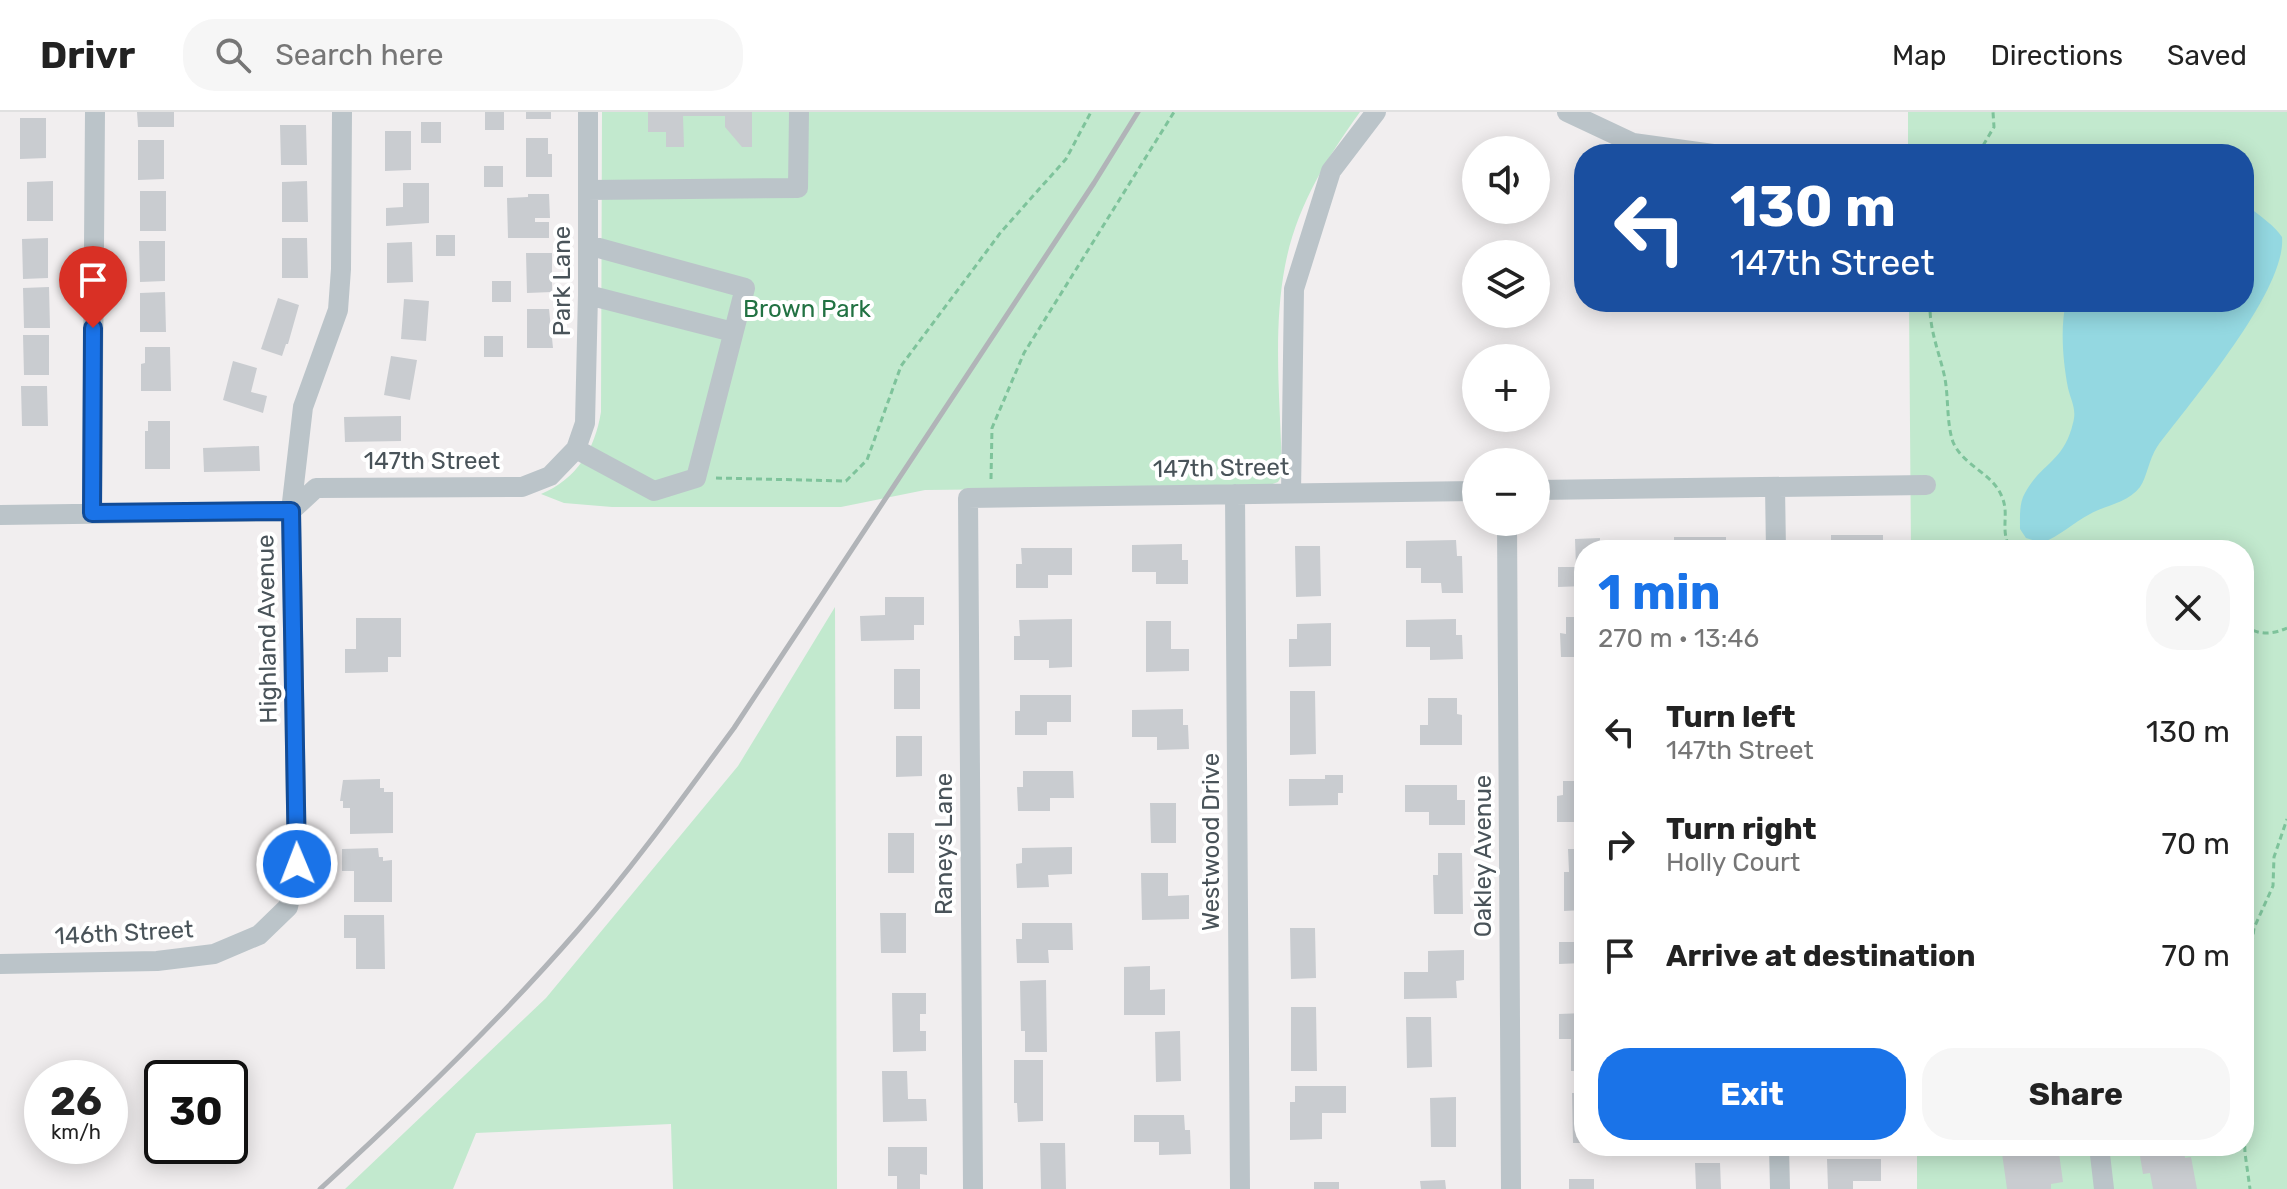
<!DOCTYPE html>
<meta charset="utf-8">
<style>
:root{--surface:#fff;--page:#f6f6f6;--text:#222;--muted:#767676;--line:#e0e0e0;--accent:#1a73e8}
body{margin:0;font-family:Rubik,sans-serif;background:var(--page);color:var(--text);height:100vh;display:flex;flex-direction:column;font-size:30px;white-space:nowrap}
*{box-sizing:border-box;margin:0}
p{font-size:26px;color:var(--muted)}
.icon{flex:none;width:44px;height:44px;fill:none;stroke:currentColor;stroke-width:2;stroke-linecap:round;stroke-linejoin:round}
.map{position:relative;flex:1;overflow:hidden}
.details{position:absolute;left:1574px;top:428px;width:680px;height:616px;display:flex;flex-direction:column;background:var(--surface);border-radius:32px;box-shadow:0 4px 20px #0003}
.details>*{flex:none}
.guide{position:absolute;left:1574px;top:32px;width:680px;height:168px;border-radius:32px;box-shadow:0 4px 20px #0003;background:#1a4fa0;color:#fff;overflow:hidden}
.fabs{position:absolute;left:1462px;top:24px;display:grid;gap:16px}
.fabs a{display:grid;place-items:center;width:88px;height:88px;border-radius:50%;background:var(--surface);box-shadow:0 4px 20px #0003;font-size:40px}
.speed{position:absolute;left:24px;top:948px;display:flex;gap:16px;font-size:40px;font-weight:700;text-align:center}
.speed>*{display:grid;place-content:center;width:104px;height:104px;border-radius:50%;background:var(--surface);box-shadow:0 4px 20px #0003;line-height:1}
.speed small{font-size:20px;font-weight:400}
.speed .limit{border:4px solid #111;border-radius:12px;background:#fff;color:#111}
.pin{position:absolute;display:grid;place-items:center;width:68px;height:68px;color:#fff;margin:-82px -34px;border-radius:50% 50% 50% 0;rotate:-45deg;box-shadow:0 0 8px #0007}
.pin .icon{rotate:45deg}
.me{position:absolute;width:88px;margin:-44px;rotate:359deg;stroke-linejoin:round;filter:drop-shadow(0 0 6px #0008)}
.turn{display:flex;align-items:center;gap:28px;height:168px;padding:0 24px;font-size:36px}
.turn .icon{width:104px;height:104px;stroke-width:2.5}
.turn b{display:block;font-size:56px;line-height:68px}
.round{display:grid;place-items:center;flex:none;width:84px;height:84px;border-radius:32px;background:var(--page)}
.head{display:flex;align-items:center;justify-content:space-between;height:136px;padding:0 24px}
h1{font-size:48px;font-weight:700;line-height:60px;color:var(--accent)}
.button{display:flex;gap:16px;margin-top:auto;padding:16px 24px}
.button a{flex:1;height:92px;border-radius:32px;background:var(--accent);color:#fff;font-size:32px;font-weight:700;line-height:92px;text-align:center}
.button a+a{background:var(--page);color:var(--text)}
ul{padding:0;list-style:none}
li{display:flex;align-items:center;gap:24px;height:112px;padding:0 24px}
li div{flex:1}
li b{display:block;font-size:30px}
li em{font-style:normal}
header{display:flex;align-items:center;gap:48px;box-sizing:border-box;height:112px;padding:0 40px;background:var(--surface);border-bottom:2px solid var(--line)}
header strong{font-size:38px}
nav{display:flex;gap:44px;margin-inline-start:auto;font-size:28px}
.search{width:560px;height:72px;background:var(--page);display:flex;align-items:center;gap:20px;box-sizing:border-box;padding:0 28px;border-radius:32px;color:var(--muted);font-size:30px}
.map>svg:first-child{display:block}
</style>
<header>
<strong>Drivr</strong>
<div class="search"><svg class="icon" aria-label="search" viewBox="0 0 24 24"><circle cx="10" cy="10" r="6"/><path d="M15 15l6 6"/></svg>Search here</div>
<nav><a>Map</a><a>Directions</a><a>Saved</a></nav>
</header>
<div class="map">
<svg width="2287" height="1077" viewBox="0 0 2287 1077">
<rect width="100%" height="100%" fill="#f1eeef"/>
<!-- green -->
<path fill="#c2e9ce" d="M602,0H1360C1326,47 1296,96 1285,154C1272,222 1281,295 1282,363L1278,370L1267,374L925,378L841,395H612L564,391L541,382C577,367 595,337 601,300Z
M1908,0H2287V1077H1917V1034H2244V438H1911L1909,190H2244V42H1908Z
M835,495L837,1077H673L671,1012L476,1021L453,1077H345L546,886L738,654Z"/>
<!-- water -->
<path fill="#94d8e1" d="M2244,94L2250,96C2260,104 2275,114 2282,125C2287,179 2187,294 2157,335C2149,347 2147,365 2140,375C2128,391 2106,393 2090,402C2073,411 2060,424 2042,431L2026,426L2020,417C2020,405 2019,391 2025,381C2041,351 2064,350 2073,311C2077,297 2071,289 2068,276C2063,250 2060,216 2066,190H2244Z"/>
<!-- building -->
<path fill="#c9ccd0" d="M137,0H174V15H138Z
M485,0H504V18H485Z
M526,0H551V7H526Z
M648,0H752V35H742L725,15V4H683L684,35H666V20H648Z
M20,6H46V46L20,47Z
M421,10H441V31H421Z
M280,13H306L307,53H281Z
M385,19H411V58L385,59Z
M526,26H548V42H552V65H526Z
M138,28H164V67L138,68Z
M484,54H503V75H484Z
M53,69V109H27V70Z
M307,69L308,110H282V70Z
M403,71H429V111L386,114V96L403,95Z
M140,79H166V119H140Z
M528,82H549L550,106H535V110H549V126H508L507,86L528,85Z
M436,123H455V144H436Z
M48,126V166L23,167L22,127Z
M282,126H307L308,166H282Z
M139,129H165V169L140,170Z
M412,130L413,170L387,171V131Z
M526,141H552V180L527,181Z
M492,169H511V190H492Z
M49,175L50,216H24L23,176Z
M165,180L166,220H140V181Z
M278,186L299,193L288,232H286L282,244L261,237Z
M404,187L429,189L426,229L401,227Z
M527,197H549L553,236H527Z
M23,223H49V263H24Z
M484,224H503V245H484Z
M145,235H170L171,279H141V252L145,251Z
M391,244L417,248L410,288L384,283Z
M233,249L257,256L251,280L267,284L263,301L223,288Z
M21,274H47L48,314H22Z
M401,304V329L345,330L344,305Z
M148,309H170V357H145V319H148Z
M259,334L260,359L204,360L203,336Z
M1831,423H1883V438H1831Z
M1674,425H1726V438H1674Z
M1600,426V438H1584V474L1558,475V455H1576L1575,427Z
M1456,428L1457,444H1462L1463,481H1442L1441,471H1421V456H1406V429Z
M1182,432V448H1188V472H1156V460H1132V433Z
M1295,434H1320L1321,484L1296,485Z
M1021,436H1072V463H1048V476H1016V452H1022Z
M885,485H924V513H914V528L861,529L860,504L885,503Z
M1566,505H1584V545H1561L1560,521L1566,522Z
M356,506H401V545H388V560L345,561V537H356Z
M1072,507V555L1049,556V548H1014V524H1020L1019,508Z
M1456,507V523H1462L1463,547L1430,548V535H1406V508Z
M1146,509H1171V537H1189V559L1146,560Z
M1331,511V554L1289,555V527H1297V512Z
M894,557H920V597H894Z
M1290,579H1315L1316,642L1290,643Z
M1020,583H1071V610H1047V623H1015V599H1020Z
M1428,586H1457V602L1462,603V633H1420V613H1428Z
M1183,597V613H1188L1189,637L1157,638V625H1132V598Z
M896,624H922V664L896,665Z
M1023,659H1073L1074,686H1050V699H1018L1017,675H1023Z
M1325,663H1343V681H1338V693L1289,694V667H1325Z
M380,667V676H384V680H393V721L350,722V696H343V689H340L343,668Z
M1563,669H1584V710H1557V684L1563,683Z
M1405,673H1457V688H1465V713H1429V700H1405Z
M1150,691H1176V731H1151Z
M888,721H914V761H888Z
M1072,735V762L1048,763L1049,775L1017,776L1016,752L1022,751V736Z
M378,736L379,745H383V749L392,748V790H354V759H342V737Z
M1568,737H1584V798L1564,799V760H1569Z
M1438,741H1462L1463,802H1434L1433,763H1438Z
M1141,761H1168V784L1189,783V807L1142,808Z
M880,801H906V841H881Z
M344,803H384L385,857H356V826H344Z
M1022,811H1072L1073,838H1048L1049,851H1017L1016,827H1022Z
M1290,816H1315L1316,866L1291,867Z
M1559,830H1584V851L1559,852Z
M1464,838V868L1456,869L1457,886L1404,887V860H1428V839Z
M1150,854V878L1165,877V903H1124V855Z
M1046,868L1047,940H1025V919H1021L1020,869Z
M892,881H926V902H920V919H926V939L893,940Z
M1291,895H1316L1317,959H1291Z
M1584,901V959H1571V927H1559V902Z
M1406,905H1431L1432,955L1407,956Z
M1180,919L1181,969L1156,970L1155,920Z
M1014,948H1043V1009L1018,1010L1017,991H1014Z
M882,959H907L908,987H926L927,1009L883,1010Z
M1295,974H1346V1001H1322V1027L1290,1028V990H1295Z
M1572,981H1584V1031H1573Z
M1456,985V1035H1431L1430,986Z
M1134,1003H1184L1185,1018H1190L1191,1042L1159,1043V1030H1134Z
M1040,1031H1065L1066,1077H1041Z
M2001,1034H2058L2063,1070L2051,1072V1077H2007Z
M888,1035H927V1063L920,1062V1077H897V1064H888Z
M2184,1036L2185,1046L2191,1045L2197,1077H2153L2150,1061L2143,1062L2140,1044Z
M1827,1047H1881V1069H1853V1077H1828Z
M1695,1051H1720L1721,1077H1696Z
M1569,1067H1594V1077H1569Z
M1445,1068L1446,1077H1421L1420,1069Z
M1314,1070H1339V1077H1314Z"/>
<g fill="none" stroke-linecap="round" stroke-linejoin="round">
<!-- path -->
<path stroke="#7ec39b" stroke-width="3" stroke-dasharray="6 4" stroke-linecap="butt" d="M1978,42L1994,15L1993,0
M1930,190C1929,216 1938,237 1944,262C1949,283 1946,310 1953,330C1963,354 1993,361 2002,385C2010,403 1999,418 2011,438
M716,366L846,369L867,348L901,254L1001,120L1066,47L1091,0
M991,367L992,316L1024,241L1174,0
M2244,514C2259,523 2271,523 2287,516
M2244,1011L2251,954L2245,884L2254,816L2273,774L2274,745L2287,707
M2244,1014L2245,1041L2250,1077"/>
<!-- minor -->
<path stroke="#bbc4c9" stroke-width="20" d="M1567,0L1633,31L1713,42
M588,78L798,76L799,0
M588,183L733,220
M576,337L654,379L696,366L745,176L588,133
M1775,375L1776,438
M1536,378L1926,373
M1291,381L1294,177L1331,59L1376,0
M1235,382L1240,1077
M92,401L95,0
M0,403L291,399L316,376L522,375L550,364L576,337L585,311L588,183V0
M1507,410L1511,1077
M0,852L157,849L214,842L259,823L288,795L297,752L291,399L303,295L338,198L341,157L342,0
M1779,1034L1780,1077
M2099,1034L2104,1077
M973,1077L968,386L1476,379"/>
<!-- rail -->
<path stroke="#b1b4b8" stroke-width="5" d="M320,1077C410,995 498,910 578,818C634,754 684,684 734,616L1094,71L1138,0"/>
</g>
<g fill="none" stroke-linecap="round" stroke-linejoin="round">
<defs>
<path id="route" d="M93,216L92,401L291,399L297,752"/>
</defs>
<!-- route casing -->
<use href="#route" stroke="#114b97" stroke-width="20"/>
<!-- route -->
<use href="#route" stroke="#1a73e8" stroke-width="14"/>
</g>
<g text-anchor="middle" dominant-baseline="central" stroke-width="8" stroke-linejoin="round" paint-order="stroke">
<!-- street labels -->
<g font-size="24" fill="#495359" stroke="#fff">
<text transform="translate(562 169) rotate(-90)">Park Lane</text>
<text x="432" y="349">147th Street</text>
<text transform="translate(1221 356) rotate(-1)">147th Street</text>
<text transform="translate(267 517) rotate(-91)">Highland Avenue</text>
<text transform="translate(1211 730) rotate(-90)">Westwood Drive</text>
<text transform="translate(944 732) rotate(-90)">Raneys Lane</text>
<text transform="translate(1483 744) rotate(-90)">Oakley Avenue</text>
<text transform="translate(124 821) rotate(-3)">146th Street</text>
</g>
<!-- park labels -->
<g font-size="24" fill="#227243" stroke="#fff">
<text x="807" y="197">Brown Park</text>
</g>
</g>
</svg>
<div class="fabs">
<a><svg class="icon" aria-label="sound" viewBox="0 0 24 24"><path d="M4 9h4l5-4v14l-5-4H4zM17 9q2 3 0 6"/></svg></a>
<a><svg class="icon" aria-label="layers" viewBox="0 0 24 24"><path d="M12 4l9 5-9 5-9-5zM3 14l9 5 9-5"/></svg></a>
<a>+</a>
<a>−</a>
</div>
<div class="speed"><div>26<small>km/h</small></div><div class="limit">30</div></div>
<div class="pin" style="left:93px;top:216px;background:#d93025"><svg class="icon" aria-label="arrive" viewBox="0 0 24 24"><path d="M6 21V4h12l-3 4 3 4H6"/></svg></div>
<svg class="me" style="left:297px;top:752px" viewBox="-20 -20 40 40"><circle r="17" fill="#1a73e8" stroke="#fff" stroke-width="3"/><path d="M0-11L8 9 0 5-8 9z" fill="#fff"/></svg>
<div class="guide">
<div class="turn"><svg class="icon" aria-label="left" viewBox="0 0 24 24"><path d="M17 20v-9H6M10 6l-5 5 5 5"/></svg><div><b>130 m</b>147th Street</div></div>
</div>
<section class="details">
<div class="head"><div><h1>1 min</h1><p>270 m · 13:46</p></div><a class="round"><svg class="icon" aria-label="close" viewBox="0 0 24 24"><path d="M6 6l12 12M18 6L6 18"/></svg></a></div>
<ul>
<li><svg class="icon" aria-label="left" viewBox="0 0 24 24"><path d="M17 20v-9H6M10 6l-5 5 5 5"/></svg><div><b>Turn left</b><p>147th Street</p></div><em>130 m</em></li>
<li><svg class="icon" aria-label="right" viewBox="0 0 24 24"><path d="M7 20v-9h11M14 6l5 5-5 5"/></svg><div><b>Turn right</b><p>Holly Court</p></div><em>70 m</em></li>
<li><svg class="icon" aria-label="arrive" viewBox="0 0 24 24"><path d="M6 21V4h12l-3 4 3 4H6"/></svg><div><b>Arrive at destination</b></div><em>70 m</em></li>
</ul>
<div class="button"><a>Exit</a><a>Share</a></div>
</section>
</div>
